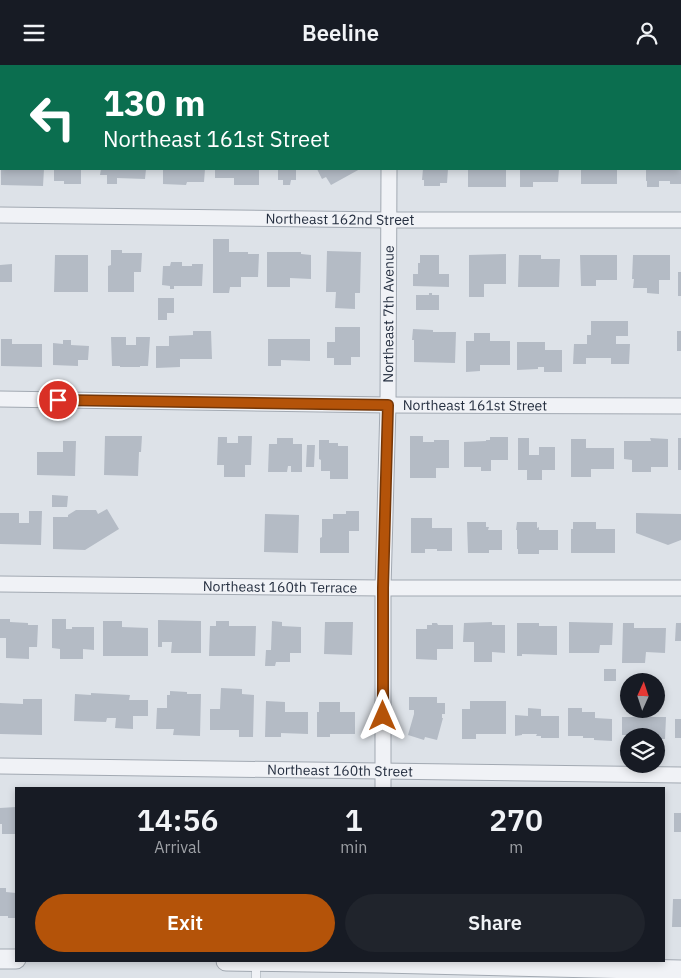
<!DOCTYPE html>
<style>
:root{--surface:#171b24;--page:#20242c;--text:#f1f3f6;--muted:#9ea1a6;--accent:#b45309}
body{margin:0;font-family:"IBM Plex Sans",sans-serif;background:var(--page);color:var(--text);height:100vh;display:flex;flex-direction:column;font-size:19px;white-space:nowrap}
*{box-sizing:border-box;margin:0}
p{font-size:16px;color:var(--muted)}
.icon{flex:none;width:28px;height:28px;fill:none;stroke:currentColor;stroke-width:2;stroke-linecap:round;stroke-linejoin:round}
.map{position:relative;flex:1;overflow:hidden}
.panel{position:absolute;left:15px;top:722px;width:650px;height:175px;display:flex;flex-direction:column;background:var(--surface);border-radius:0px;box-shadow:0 2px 8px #0003}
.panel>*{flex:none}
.banner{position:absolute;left:0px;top:0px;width:681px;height:105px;box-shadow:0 2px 8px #0003;background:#0b6e4f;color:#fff;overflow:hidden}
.needle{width:32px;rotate:3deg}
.tools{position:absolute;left:620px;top:608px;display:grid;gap:10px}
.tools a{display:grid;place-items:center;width:45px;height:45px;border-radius:50%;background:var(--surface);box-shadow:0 2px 8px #0003;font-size:25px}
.pin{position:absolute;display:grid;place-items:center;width:42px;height:42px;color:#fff;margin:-21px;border:2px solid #fff;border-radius:50%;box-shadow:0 1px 5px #0007}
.me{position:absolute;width:55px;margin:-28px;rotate:0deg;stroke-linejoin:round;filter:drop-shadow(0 0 4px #0008)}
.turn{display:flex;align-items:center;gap:18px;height:105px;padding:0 20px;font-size:22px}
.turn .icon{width:65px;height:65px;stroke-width:2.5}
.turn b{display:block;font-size:35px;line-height:42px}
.eta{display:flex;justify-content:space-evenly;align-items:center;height:85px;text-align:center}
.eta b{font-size:30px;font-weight:600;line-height:35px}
.cta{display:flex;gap:10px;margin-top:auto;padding:10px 20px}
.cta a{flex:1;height:58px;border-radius:30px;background:var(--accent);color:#fff;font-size:20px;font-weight:600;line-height:58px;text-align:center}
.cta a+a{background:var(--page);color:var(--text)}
header{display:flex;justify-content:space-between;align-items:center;height:65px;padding:0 20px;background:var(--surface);font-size:22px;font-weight:600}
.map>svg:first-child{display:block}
</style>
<header><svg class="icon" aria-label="menu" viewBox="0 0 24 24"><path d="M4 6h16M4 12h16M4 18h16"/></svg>Beeline<svg class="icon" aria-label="person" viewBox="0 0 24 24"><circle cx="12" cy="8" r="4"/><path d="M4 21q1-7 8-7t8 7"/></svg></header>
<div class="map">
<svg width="681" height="913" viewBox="0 0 681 913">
<rect width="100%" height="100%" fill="#dde2e8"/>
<!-- building -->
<path fill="#b4bbc5" d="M1,104H44L43,121L1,120Z
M54,104H81V119H64V116H54Z
M101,104H146L145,114L117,113V119H107V110H100Z
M163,104H205L204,117H187L186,120L163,119Z
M215,104H259V120H234V113H215Z
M278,104H296V115H291L290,120H283V115H278Z
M317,104H360L331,120L326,112L322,114Z
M423,104H448L447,118H440V121H424V115H422Z
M468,104H506V122H468Z
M520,104H559L558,117H533V122H520Z
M581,104H617V119H581Z
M646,104H681V119H670V116H659V122H647V116H646Z
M213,174H229V187H248V189H259L258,212H241V222H230L229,228H213Z
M111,185H122V188H142L141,207H134V227H108V201L111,200Z
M327,186L361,187L360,228H355V244L335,243L336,227H326Z
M267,187H301V189L311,190V214L290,213V222H267Z
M506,189V219H484V232H469V190Z
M55,190H88V227H54Z
M420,190H439V209H449V222L413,221V209H418V198H420Z
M519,190H541V194H560L559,222H518Z
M580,190H617V215H596V221H581Z
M633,190H670V215H659V229L647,228V223H633L634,214H632Z
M171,197H182V201H192V199H203L202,221H174V224H170V221L162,220L163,201H170Z
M12,199V217H0V200Z
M678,207H681V231H678Z
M429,228H432V230H439V245H416V230H429Z
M158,233H174V248H167V255H158Z
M591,256H628V271H616V279H630L629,299H611V293H586V299H573L574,279H587V270H591Z
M335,262H360V292H351V300H334V293H327V277H335Z
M413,264L433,265V267H456L455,298L414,297V275H412Z
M193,266H211L212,294H180V302L156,303V281H169V271L193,270Z
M677,266H681V286H677Z
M474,268H490V276H510V300H480V306L466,307V276H474Z
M111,272H126V280H136V272H150L148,301H140V302H120V301H112Z
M1,274H12V279H42V302L1,301Z
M268,274H310V296L281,295V301H268Z
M63,275H71V280L89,281L88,295H78V301L53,300V278L63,279Z
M517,277H545V285H562V307H544V302H538V304L517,305Z
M105,371H142L141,387H139L138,411L104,410Z
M238,371H252L251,400H245V412H224V400H217L218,372H227V378H238Z
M410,371H423V377H434V375H449V403H436V413H410Z
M490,372H508V395H491V406H481V402H464V377L486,376V375H490Z
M277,373H293V379H302V407H291V401H288L287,407H268L269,379H277Z
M518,373H529V390H539V382H555V405H542V415H527V405H518Z
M650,373L668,374V402H651V407H632V395L624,394V376H651Z
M678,373H681V405H678Z
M571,374H586V383H614V404H591V412H571Z
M319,375H329V378H338V381H348V414H330V406H321V395L319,394Z
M63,376H76L75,411L37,410V387H63Z
M307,380H315L314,402H306Z
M52,430L68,431L67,442H52Z
M107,444L119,464L85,485L53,484V452H68V450L76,445H96L98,449Z
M29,446H42L41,480L0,479V448H19V458H29Z
M346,446H359V466H349V488H320V473L322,472V454H333V449H346Z
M636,448L681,449V475L668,480L636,468Z
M265,449L299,450L298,488L264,487Z
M411,453H432V463H452V486H437V484H425V488H411Z
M467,457H486V462H489L488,465H502V485H489V488H468Z
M517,457H537V463L539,462V465H558V485H539V489H518V484H517V465H516Z
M573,457H596V464H615V488H571V464H573Z
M0,554H10V557L28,558V560H38L37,582H29V594L6,593V573H0Z
M52,554H66V564H72V562H94V585L83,584V594H60V584L52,583Z
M158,555L201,556V588H171L172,577H162V582H158Z
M103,556H122V562L148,563V591H103Z
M216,556H229V561H256L255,591H209L210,561H216Z
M272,556L282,557V561L301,562V588H290V597H276L275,601H265L266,585H271Z
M325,557H353L352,590L324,589Z
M492,557V560H505V588L492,587V597H474V577H463L464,558Z
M569,557L613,558L612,580H600L599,588H569Z
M432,558H437L438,560H453V584H437V595L416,594V564H427V560H432Z
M517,558H539V561H557V590L522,589V591H517Z
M623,558H634V563H666L665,588L646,587L645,598H622Z
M676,558H681V576H675Z
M604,604H616V616H604Z
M221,623L242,624V629L254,630L253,672H239V665H210V644H220Z
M170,626L187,627V629H201L200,671L173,670L174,664H156L157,643H167V630H170Z
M91,628L130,630L129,635H148V651H133V664L115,663L116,653H107L106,657L74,656L75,629L91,630Z
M409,632H437V638H445V649H442V653H443L437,675L425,672L424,675L408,670L414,649V645H409Z
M23,634H42V670L0,669V638L23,639Z
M266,636L285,637V647H308V669L281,668V672H265Z
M470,636H506V669H476V674H462V644H470Z
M319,637H340V647H355V669H330V672H317V647H319Z
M528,643L541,644V651H559V673H541V671H536L537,669H522V670L515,671V650L528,651Z
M568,643H582V647H595V653L612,654V676L594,675V673H583V671H568Z
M635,645H649L648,652H666L665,674H656V671H648V670H622V652H635Z
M675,654H681V673H675Z
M16,742V769H2V759H0V743Z
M674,748H681V767H674Z
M0,823H6V827L16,828V853H8V851H0Z
M673,834H681V862H672Z"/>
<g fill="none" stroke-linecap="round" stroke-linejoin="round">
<defs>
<path id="service" d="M256,913V898"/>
<g id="minor">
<path d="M390,1V0"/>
<path id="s1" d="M0,150L388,155H681"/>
<path id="s2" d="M0,334L388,340L681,341"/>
<path id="s3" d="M0,519L383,523H681"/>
<path id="s4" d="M0,701L681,710"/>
<path id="s5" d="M383,724V523L388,340L389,104"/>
</g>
<path id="tertiary" d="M0,894H16
M226,896L381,898L681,905"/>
</defs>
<!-- service casing -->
<use href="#service" stroke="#a2a9b2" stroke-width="9"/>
<!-- minor casing -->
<use href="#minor" stroke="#a2a9b2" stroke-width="17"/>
<!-- tertiary casing -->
<use href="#tertiary" stroke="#a2a9b2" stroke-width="21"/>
<!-- service -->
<use href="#service" stroke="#f0f2f6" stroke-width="8"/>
<!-- minor -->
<use href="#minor" stroke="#f0f2f6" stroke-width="15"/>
<!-- tertiary -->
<use href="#tertiary" stroke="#f0f2f6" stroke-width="19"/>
</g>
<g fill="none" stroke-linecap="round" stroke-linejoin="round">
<defs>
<path id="route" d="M58,335L388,340L383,523V651"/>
</defs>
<!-- route casing -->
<use href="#route" stroke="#753606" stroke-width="12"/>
<!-- route -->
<use href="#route" stroke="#b45309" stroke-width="9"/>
</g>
<g text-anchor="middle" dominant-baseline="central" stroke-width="5" stroke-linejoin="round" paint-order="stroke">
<!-- street labels -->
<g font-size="14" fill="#252f40" stroke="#edf1f6">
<text stroke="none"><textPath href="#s1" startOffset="340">Northeast 162nd Street</textPath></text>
<text stroke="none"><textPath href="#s5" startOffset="475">Northeast 7th Avenue</textPath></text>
<text stroke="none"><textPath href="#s2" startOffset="475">Northeast 161st Street</textPath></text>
<text stroke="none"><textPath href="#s3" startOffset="280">Northeast 160th Terrace</textPath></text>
<text stroke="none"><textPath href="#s4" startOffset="340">Northeast 160th Street</textPath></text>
</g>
</g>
</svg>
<div class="tools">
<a><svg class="needle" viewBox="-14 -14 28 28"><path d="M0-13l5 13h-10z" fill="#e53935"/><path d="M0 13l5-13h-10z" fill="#9ea1a6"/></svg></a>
<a><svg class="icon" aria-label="layers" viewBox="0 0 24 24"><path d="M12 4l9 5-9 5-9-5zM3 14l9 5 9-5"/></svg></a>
</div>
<div class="pin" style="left:58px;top:335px;background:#d93025"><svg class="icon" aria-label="arrive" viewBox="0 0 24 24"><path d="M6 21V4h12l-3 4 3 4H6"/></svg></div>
<svg class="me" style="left:383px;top:651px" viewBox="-20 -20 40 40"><path d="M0-17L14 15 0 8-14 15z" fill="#b45309" stroke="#fff" stroke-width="4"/></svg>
<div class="banner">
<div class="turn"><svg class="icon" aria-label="left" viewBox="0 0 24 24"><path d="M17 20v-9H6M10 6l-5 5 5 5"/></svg><div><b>130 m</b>Northeast 161st Street</div></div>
</div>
<section class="panel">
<div class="eta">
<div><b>14:56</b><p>Arrival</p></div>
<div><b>1</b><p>min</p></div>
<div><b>270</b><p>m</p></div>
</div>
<div class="cta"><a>Exit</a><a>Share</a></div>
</section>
</div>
